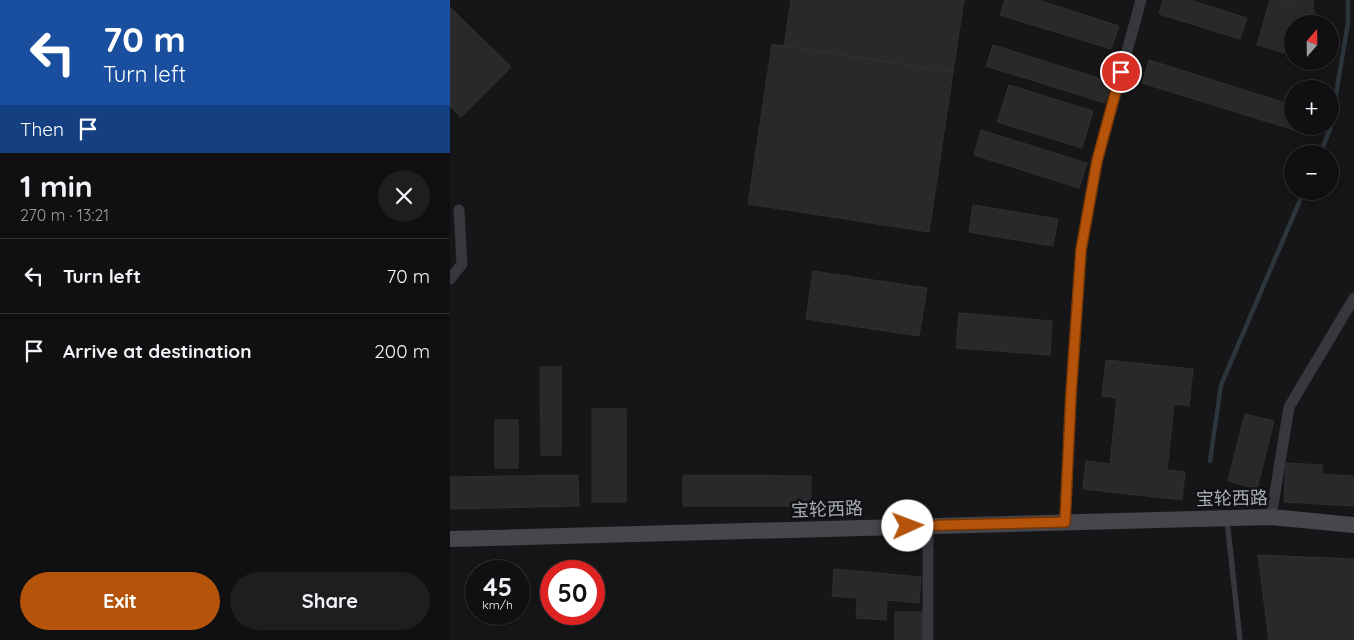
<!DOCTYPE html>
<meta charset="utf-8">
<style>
:root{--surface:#101012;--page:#1e1e20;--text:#f1f3f6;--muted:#9c9d9f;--line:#303032;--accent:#b45309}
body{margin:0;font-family:Quicksand,"Noto Sans SC",sans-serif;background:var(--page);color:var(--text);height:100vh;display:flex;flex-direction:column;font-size:19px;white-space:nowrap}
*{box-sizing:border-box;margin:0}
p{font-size:16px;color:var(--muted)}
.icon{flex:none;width:28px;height:28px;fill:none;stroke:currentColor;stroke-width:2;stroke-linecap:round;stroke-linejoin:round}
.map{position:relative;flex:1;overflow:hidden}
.side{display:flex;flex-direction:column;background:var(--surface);width:450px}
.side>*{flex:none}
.top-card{background:#1a4fa0;color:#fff;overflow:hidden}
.needle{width:32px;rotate:20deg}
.buttons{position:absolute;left:834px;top:15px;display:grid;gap:10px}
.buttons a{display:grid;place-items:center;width:55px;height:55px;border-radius:50%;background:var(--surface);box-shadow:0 2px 8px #0003,0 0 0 1px var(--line);font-size:25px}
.speed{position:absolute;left:15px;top:560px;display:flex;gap:10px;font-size:25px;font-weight:700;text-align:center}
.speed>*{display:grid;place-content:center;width:65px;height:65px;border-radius:50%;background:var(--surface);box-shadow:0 2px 8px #0003,0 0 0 1px var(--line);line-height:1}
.speed small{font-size:12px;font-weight:400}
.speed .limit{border:8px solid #d22;background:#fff;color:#111}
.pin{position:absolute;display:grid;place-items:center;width:42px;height:42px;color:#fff;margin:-21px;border:2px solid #fff;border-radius:50%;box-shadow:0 1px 5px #0007}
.me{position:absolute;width:55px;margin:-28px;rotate:88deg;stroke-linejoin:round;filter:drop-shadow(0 0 4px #0008)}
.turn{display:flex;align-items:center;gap:18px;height:105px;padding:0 20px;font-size:22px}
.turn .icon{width:65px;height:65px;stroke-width:2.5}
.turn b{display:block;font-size:35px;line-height:42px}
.then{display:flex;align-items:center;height:48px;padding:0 20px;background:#0003;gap:10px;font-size:19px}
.round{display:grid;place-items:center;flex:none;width:52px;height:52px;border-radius:26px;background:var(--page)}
.head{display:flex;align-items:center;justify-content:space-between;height:85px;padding:0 20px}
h1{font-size:30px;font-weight:700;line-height:38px}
.cta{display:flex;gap:10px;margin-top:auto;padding:10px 20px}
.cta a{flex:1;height:58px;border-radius:30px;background:var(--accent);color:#fff;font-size:20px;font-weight:700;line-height:58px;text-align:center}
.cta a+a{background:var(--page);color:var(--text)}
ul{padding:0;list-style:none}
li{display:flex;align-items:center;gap:15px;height:75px;padding:0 20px;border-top:1px solid var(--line)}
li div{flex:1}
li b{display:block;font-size:19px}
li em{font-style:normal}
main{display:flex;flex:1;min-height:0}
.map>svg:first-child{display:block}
</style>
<main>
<section class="side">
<div class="top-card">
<div class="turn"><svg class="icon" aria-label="left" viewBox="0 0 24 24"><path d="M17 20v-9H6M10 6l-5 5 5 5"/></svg><div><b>70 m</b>Turn left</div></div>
<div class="then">Then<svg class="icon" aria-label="arrive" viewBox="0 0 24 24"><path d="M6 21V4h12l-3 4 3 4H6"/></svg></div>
</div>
<div class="head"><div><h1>1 min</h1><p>270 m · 13:21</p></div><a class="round"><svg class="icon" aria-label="close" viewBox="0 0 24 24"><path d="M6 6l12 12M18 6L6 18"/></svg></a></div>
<ul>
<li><svg class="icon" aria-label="left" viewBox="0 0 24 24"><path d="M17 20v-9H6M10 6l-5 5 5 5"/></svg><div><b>Turn left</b></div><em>70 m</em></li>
<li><svg class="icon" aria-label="arrive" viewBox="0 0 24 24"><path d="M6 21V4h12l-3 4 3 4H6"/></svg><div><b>Arrive at destination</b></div><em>200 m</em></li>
</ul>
<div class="cta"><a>Exit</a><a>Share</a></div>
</section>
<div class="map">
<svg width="904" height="640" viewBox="0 0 904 640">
<rect width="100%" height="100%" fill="#161618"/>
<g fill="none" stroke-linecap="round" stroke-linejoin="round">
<!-- stream -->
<path stroke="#2c353c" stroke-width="4.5" d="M870,154L880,129L898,23V0
M760,461L771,385L854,191"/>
</g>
<!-- building -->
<path fill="#29292c" stroke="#303034" d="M341,0H514L503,72L334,46Z
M555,0H588L669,26L661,49L550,15Z
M713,0H740L797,18L790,39L709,14Z
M820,0L864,1L862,10H865L861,24H842V55L807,45Z
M0,7L61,67L11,117L0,106Z
M322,44L503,72L479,232L298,204Z
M543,45L661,82L655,103L536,66Z
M699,60L842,105V126H856L854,133L692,83Z
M559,85L643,111L632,148L547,122Z
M531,130L637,163L629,188L524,155Z
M523,205L608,219L603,246L519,232Z
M363,271L477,288L469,336L356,319Z
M509,313L602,321L600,355L506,348Z
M656,360L743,369L739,406L724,404L717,470L735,472L732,500L633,489L636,461L660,464L667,398L652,396Z
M90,367H111V455H91Z
M142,409H176V502H142Z
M795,414L824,421L807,489L778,481Z
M45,420H68V468H45Z
M836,463L872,465V474L904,476V506L834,502Z
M128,475L129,506L0,509V477Z
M233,475L361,476V506H233Z
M808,555L904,559V640H819Z
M384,569L471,577L469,603L437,600L436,620L406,618L407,598L382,596Z
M445,612H475V640H445Z"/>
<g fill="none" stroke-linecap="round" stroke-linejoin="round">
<!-- lane -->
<path stroke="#37383d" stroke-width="5.5" d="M777,520L790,640"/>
<!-- street -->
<path stroke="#37383d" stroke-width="11" d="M0,279L12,264L9,210
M821,517L839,407L904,298
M615,522L621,393L631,250L647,161L691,0
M478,640V526"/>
<!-- secondary -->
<path stroke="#45474d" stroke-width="16" d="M0,539L821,517L904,525"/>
</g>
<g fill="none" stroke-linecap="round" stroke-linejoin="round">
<defs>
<path id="route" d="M458,526L615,522L621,394L631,250L647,161L671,72"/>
</defs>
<!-- route casing -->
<use href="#route" stroke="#753606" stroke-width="12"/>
<!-- route -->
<use href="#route" stroke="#b45309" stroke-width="9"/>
</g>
<g text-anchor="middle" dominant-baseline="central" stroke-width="5" stroke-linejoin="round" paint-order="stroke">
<!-- street labels -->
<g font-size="18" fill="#a8adb8" stroke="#111113">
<text transform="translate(782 498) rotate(-1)">宝轮西路</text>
<text transform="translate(377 509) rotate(-2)">宝轮西路</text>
</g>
</g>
</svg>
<div class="buttons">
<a><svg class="needle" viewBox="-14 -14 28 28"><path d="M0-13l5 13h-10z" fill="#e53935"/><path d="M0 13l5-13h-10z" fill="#9c9d9f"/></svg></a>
<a>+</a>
<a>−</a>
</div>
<div class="speed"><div>45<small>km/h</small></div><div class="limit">50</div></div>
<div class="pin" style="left:671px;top:72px;background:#d93025"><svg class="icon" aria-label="arrive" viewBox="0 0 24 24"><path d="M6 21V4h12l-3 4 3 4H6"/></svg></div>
<svg class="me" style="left:458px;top:526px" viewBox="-20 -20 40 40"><circle r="19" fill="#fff"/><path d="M0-13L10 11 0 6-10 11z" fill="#b45309"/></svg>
</div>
</main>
